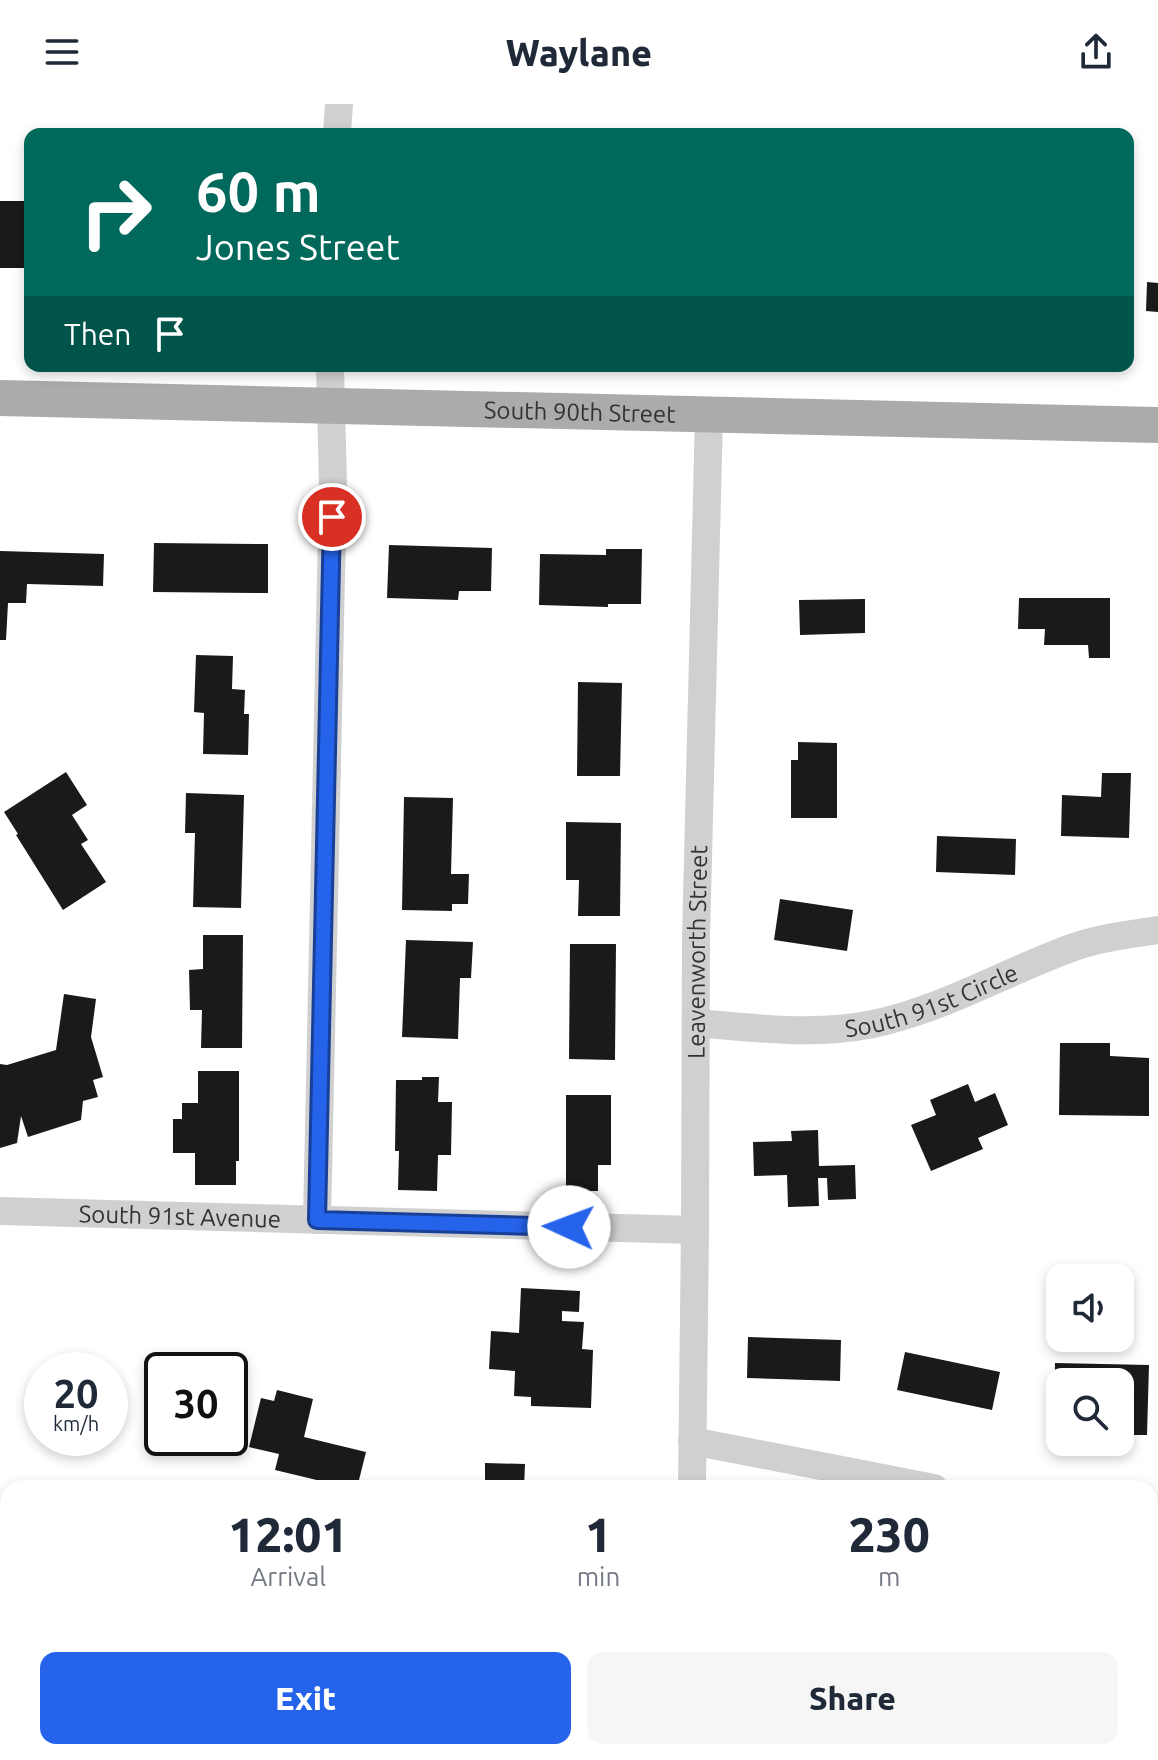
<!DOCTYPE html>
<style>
:root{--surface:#fff;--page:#f6f6f7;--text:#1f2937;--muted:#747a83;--accent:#2563eb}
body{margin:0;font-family:Ubuntu,sans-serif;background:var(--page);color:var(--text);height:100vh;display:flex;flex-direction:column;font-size:30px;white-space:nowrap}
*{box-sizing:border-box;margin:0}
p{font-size:26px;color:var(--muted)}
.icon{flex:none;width:44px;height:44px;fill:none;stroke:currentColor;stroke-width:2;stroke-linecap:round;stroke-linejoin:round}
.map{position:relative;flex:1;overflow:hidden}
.side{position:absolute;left:0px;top:1376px;width:1158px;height:280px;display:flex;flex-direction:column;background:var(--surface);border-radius:24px 24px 0 0;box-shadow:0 4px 12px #0003}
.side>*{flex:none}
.hud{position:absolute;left:24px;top:24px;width:1110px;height:244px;border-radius:16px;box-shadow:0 4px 12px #0003;background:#00695c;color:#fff;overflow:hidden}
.buttons{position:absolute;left:1046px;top:1160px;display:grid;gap:16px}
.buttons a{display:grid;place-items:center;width:88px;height:88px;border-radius:16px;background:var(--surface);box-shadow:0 4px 12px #0003;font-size:40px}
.speed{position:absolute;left:24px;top:1248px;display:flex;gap:16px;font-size:40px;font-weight:700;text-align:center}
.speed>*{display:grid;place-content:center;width:104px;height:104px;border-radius:50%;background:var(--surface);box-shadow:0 4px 12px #0003;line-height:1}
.speed small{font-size:20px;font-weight:400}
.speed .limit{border:4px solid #111;border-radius:12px;background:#fff;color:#111}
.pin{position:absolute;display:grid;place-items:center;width:68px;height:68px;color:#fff;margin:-34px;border:4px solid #fff;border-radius:50%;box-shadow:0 2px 8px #0007}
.me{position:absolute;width:88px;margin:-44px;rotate:272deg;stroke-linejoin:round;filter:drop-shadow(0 0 6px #0008)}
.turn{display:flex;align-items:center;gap:28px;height:168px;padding:0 40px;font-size:36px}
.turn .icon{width:104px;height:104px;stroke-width:2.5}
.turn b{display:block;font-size:56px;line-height:68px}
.then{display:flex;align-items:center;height:76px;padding:0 40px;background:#0003;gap:16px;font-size:30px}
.eta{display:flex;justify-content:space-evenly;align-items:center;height:136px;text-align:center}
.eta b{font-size:48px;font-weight:800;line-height:56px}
.button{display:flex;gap:16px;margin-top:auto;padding:16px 40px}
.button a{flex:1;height:92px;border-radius:16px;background:var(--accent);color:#fff;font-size:32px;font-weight:800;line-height:92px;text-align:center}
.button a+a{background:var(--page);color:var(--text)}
header{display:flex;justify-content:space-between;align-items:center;height:104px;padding:0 40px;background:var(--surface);font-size:36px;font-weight:800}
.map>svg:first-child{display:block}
</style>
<header><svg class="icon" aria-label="menu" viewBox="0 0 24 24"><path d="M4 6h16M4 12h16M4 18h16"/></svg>Waylane<svg class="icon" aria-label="share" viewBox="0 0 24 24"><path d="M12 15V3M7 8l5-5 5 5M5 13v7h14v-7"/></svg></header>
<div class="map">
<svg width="1158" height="1656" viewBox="0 0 1158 1656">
<rect width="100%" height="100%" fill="#fff"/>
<!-- building -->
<path fill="#1a1a1a" d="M0,97H29L30,164H0Z
M1147,178L1158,179V208L1146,207Z
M154,439L268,440V489L153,488Z
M389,441L492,444L491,487H459L458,496L387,494Z
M606,445H642L641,500H608V503L539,501L540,450L606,451Z
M0,447L104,450L103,482L27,480L26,499H8L6,536H0Z
M1019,494H1110V554H1089L1088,541H1044L1045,525H1018Z
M865,495V529L800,531L799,496Z
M196,551L233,552L232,585L245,586L244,610H249L248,651L203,650L204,609L194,608Z
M578,578L622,579L620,672H577Z
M798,638L837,639V714H791V656H798Z
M66,668L87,701L72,711L88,736L81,740L106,778L63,806L16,731L18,730L4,708Z
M1102,669H1131L1129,734L1061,732L1062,691L1101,693Z
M186,689L244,691L241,804L193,803L195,729H185Z
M404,693L453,694L451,770H469L468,800H452V807L402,806Z
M566,718L621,719L620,812H578L579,776H566Z
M937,732L1016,735L1015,771L936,768Z
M780,795L853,806L847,847L774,836Z
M203,831H243L242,944H201L202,906H190L189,866L203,865Z
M406,836L473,838L471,874H460L458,935L402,933Z
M570,840H616L615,956L569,955Z
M64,890L96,895L91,933L103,973L93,976L98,993L83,997L81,1016L28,1033L21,1012L17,1039L0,1044V960L7,961L56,946Z
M1060,939H1110V952L1149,954V1012L1059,1011Z
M198,967H239V1057H236V1081H195V1049H173V1015H182V999H198Z
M422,973H439L438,998H452L451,1051H438L437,1087L398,1086L399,1047H395L396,976H422Z
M968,980L975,998L995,989L1008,1021L978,1034L983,1045L931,1067L911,1021L936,1011L930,996Z
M566,991H611V1061H598V1087H566Z
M818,1026L819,1062L855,1061L856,1095L828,1096L827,1074H818L819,1102L788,1103L787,1071L754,1072L753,1038L792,1037L791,1027Z
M521,1184L580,1187L579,1208L562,1207V1217L584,1218L582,1245L593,1246L591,1304L531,1302V1293L514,1292L515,1267L489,1265L491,1227L519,1229Z
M748,1233L841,1236L840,1277L747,1274Z
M905,1248L1000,1268L992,1306L897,1286Z
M1055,1259L1149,1261L1147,1331H1120V1278H1060V1324H1054Z
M277,1286L313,1295L304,1333L366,1348L357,1384H350L275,1366L279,1350L249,1343L261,1294L274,1297Z
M485,1359L525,1360L524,1384H485Z
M1157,1551H1158V1588L1150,1586V1575Z
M161,1648H210L208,1656H177L178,1653Z
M267,1648H276L298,1656H264Z
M317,1648H333L350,1653L349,1656H314Z"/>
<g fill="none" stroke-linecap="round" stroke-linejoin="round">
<!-- minor -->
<g stroke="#d0d0d0" stroke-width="28">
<path d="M337,30L339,0"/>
<path id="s1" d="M696,919C755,924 814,932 873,920C944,905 1007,867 1074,843C1101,834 1130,830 1158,826"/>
<path id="s2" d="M0,1107L695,1126"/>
<path d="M317,1116L333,382L330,262"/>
<path d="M692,1337L934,1384"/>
<path id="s3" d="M692,1384L695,1126L696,834L709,311"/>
<path d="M1150,1433L1158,1436"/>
<path d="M688,1656V1648"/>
</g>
<!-- major -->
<path stroke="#ababab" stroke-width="36" id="s4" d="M0,294L1158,321"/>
</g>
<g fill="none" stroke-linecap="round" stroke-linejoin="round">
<defs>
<path id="route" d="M332,413L317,1116L569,1123"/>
</defs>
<!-- route casing -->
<use href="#route" stroke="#184099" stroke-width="20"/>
<!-- route -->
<use href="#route" stroke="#2563eb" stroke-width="14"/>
</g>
<g text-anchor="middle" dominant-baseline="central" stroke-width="8" stroke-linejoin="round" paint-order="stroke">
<!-- street labels -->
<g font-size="24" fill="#333" stroke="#fff">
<text stroke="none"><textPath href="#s4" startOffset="580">South 90th Street</textPath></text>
<text stroke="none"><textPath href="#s3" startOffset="536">Leavenworth Street</textPath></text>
<text stroke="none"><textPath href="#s1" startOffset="240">South 91st Circle</textPath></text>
<text stroke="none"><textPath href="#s2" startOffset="180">South 91st Avenue</textPath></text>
</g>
</g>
</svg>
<div class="buttons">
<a><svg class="icon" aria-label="sound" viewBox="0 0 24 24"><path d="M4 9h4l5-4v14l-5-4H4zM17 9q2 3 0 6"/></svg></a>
<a><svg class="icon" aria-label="search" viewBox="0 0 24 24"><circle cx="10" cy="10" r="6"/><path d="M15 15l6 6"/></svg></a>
</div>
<div class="speed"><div>20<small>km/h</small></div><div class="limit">30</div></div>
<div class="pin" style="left:332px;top:413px;background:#d93025"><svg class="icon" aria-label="arrive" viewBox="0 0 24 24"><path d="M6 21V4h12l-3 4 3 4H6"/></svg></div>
<svg class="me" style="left:569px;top:1123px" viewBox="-20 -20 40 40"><circle r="19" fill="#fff"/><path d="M0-13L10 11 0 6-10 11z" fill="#2563eb"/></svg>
<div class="hud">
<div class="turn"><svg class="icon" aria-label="right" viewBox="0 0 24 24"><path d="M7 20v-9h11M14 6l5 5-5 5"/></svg><div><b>60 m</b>Jones Street</div></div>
<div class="then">Then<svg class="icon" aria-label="arrive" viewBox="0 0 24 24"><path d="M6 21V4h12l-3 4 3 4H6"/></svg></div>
</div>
<section class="side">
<div class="eta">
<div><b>12:01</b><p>Arrival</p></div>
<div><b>1</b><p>min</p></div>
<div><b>230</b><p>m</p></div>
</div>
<div class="button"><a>Exit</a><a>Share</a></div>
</section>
</div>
